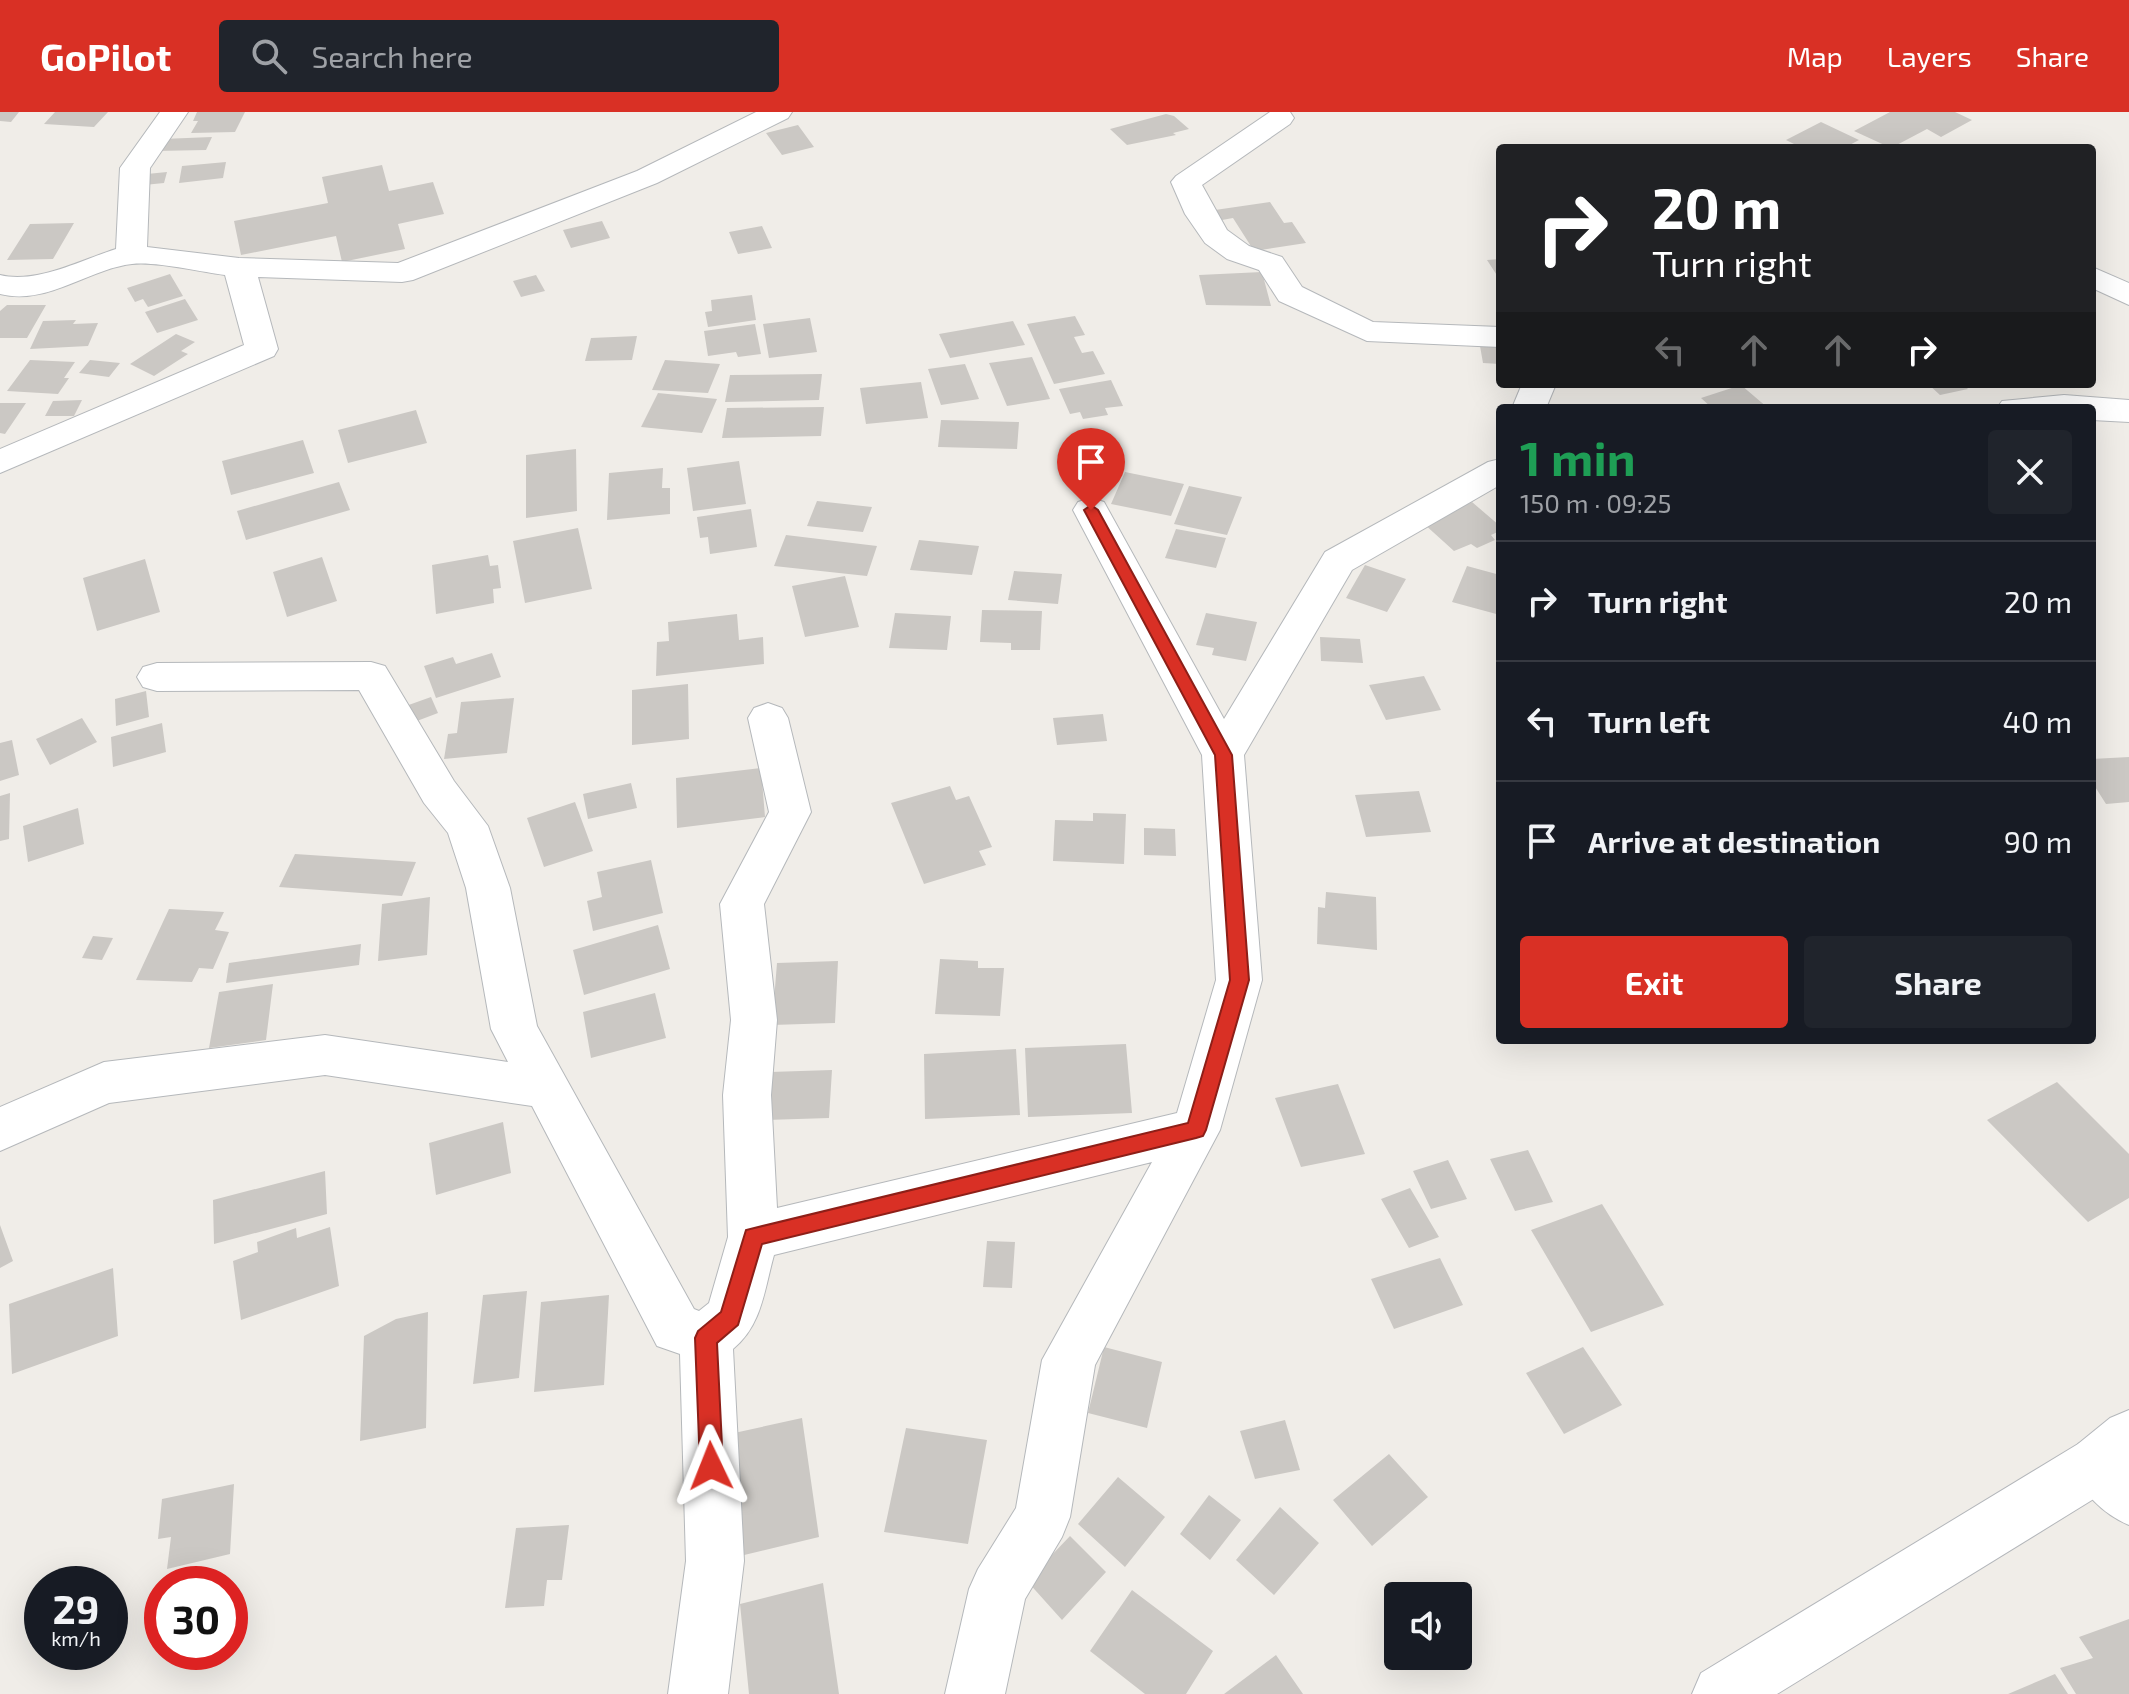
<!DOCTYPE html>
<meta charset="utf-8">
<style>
:root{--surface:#171b24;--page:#20242c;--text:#f1f3f6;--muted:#9ea1a6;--line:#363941;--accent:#d93025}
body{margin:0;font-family:"Exo 2",sans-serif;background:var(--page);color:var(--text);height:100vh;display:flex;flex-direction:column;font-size:30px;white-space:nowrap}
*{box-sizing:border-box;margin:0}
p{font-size:26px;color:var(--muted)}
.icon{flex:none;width:44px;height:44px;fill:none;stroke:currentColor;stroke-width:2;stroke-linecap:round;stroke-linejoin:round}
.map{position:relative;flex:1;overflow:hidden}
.sheet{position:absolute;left:1496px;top:292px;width:600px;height:640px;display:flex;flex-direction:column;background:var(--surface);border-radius:8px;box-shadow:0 8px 32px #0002}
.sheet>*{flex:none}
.guide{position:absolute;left:1496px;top:32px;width:600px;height:244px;border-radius:8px;box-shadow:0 8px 32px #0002;background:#202124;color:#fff;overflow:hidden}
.fabs{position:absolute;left:1384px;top:1470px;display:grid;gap:16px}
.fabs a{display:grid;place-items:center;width:88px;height:88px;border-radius:8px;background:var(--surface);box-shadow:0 8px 32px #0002;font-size:40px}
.speed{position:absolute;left:24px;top:1454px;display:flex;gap:16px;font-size:40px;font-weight:700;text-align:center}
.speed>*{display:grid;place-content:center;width:104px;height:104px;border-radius:50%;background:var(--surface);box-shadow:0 8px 32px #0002;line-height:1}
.speed small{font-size:20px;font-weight:400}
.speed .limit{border:12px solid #d22;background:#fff;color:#111}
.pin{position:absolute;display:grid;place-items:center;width:68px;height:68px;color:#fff;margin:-82px -34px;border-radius:50% 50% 50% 0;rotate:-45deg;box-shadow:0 0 8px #0007}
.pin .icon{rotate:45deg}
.me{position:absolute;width:88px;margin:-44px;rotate:358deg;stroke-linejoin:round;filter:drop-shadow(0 0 6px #0008)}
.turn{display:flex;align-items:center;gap:28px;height:168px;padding:0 24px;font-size:36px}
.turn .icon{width:104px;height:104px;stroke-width:2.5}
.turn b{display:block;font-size:56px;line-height:68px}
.lanes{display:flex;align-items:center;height:76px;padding:0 24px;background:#0003;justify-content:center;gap:40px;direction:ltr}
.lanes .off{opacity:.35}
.round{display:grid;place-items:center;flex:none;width:84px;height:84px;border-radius:8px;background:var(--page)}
.headline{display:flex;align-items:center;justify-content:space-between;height:136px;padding:0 24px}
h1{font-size:48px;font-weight:700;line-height:60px;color:#1e9e55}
.button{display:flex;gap:16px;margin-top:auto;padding:16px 24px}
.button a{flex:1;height:92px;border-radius:8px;background:var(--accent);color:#fff;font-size:32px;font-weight:700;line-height:92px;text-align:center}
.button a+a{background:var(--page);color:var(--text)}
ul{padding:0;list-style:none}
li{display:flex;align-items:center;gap:24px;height:120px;padding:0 24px;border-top:2px solid var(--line)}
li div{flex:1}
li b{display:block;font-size:30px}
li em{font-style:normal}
header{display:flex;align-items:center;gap:48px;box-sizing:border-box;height:112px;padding:0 40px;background:var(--accent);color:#fff}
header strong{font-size:38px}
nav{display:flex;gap:44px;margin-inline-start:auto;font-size:28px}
.search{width:560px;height:72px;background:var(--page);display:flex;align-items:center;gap:20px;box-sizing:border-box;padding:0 28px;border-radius:8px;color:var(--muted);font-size:30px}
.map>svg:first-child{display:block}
</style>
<header>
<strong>GoPilot</strong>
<div class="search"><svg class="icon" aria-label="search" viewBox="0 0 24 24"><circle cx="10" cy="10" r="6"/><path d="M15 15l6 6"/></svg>Search here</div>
<nav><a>Map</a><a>Layers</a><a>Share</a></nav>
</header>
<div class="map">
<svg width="2129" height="1582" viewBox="0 0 2129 1582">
<rect width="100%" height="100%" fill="#f0ede8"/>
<!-- building -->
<path fill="#cbc8c4" d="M0,0H19L11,10L0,9Z
M55,0H108L94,15L44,12Z
M197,0H245L235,20L191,21L198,9H193Z
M1890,0H1955L1972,8L1941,25L1927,17L1891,36L1854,19Z
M1166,2L1174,4L1189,17L1173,21L1176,23L1127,33L1110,17Z
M1821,10L1859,28L1844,36H1802L1786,28Z
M798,13L814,35L782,43L766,21Z
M212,25L206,38L155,39L162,27Z
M226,50L223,66L179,71L182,54Z
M382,53L389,79L433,70L444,102L398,112L405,137L342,150L336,124L241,143L234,109L328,91L322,65Z
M167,60L164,71L144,73L147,62Z
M1270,90L1284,111L1292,110L1306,131L1254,139L1233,106L1222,108L1215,98Z
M602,109L610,126L571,136L563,118Z
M74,111L53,147L7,148L30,112Z
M762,114L772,136L738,142L729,120Z
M1500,147V168L1487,148Z
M1262,160L1271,194L1206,193L1199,163Z
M170,162L183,184L148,195L143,187L135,190L127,176Z
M536,163L545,179L521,185L513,169Z
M752,183L756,208L708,215L705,200L712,199L711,188Z
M185,187L198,208L157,221L145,200Z
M7,193H46L27,226H0V199Z
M1075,204L1085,223L1074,225L1082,241L1093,239L1105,262L1054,272L1027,212Z
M810,206L817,240L769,246L763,212Z
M76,208L73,212L98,211L88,234L30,237L43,209Z
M1013,209L1025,233L950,246L939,222Z
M755,212L761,242L738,245L736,240L708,244L704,219Z
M176,222L195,230L181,239L188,242L154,264L130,252Z
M637,224L632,248L585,249L591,226Z
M1480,234L1500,235V252L1483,251Z
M1032,245L1050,287L1007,294L989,251Z
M30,248L75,250L64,266H69L58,282L7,279Z
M90,248L120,251L109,265L79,261Z
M665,248L720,252L708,281L652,278Z
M965,252L979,287L941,293L928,257Z
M822,262L819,288L725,290L730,263Z
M1111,268L1123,294L1105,296L1108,303L1083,307L1080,300L1070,302L1059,277Z
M921,270L928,306L866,312L860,276Z
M1928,272H1963L1968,277L1940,283Z
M1741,273L1768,296H1712L1701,286Z
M658,281L717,287L702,321L641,315Z
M82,288L74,304H45L53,289Z
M0,291H26L5,322L0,321Z
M824,295L821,324L722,326L727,296Z
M416,298L427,331L348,351L338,318Z
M941,308L1019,310L1017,337L938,335Z
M303,328L314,361L231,383L222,349Z
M576,337L577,399L526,406V343Z
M739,349L746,392L693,399L687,356Z
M663,356L662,376H670V402L607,408L609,361Z
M1125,360L1184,372L1171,404L1111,392Z
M339,370L350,398L246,428L237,399Z
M1189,374L1242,385L1227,423L1174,412Z
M817,389L872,395L863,420L807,414Z
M1472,390L1500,414V419L1491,423L1495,428L1477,436L1471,432L1454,439L1423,411Z
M751,397L757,435L710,442L708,425L700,426L697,405Z
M578,416L592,477L525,491L513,429Z
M1176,417L1226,426L1216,456L1165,446Z
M786,423L877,434L867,464L774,454Z
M919,428L979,434L972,463L910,458Z
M488,443L490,454L498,453L501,476L493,477L494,491L436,502L432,453Z
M322,445L337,489L287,505L273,460Z
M145,447L160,500L97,519L83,466Z
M1365,453L1406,467L1387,500L1346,486Z
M1467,454L1500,463V503L1452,490Z
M1014,459L1062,462L1058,492L1008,488Z
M845,464L859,515L805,525L792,474Z
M982,498L1042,499L1040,538H1011V531L980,530Z
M895,501L951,504L947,538L889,536Z
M1206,501L1257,510L1246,549L1212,543L1214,536L1196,533Z
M737,502L739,528L763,525L764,552L656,564L657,530L669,529L668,510Z
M1320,525L1360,527L1363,551L1321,549Z
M492,541L501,565L436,586L424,554L453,545L456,552Z
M1424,564L1441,598L1386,608L1369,573Z
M688,572L689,627L632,633V578Z
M146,579L149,605L116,614L115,587Z
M431,585L438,601L409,612L403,595Z
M514,586L507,641L444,647L448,622L457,621L461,590Z
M1103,602L1107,629L1057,633L1053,606Z
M82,606L97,630L50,653L36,627Z
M162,611L166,640L113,655L111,625Z
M12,628L19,663L0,669V631Z
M2129,645V690L2106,692L2092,670V647Z
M761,656L765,705L677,716L676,666Z
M631,671L637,696L588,707L583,682Z
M950,674L956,688L969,684L992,735L979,739L986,753L924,772L891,691Z
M1419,679L1431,720L1366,725L1355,683Z
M10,681L9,727L0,729V684Z
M575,690L593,739L544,755L527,706Z
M78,696L84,732L28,750L23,714Z
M1093,701L1126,702L1124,752L1053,749L1055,708L1093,709Z
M1144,716L1175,717L1176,744L1144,743Z
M295,742L416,750L402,784L279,775Z
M651,748L663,801L593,819L587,789L602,785L597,760Z
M1326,780L1376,785L1377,838L1317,832L1318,795L1325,796Z
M430,785L427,843L378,849L382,792Z
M169,797L224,800L215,818L229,820L213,857L199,856L192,870L136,868Z
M658,813L670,857L584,883L573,838Z
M93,824L113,826L102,848L82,846Z
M361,832L359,853L226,871L229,851Z
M940,847L978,849V856H1004L1000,904L935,902Z
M838,849L835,911L772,913L777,851Z
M273,872L266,928L209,936L219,880Z
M655,881L666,926L591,946L583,900Z
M1126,932L1132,1001L1028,1005L1025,936Z
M1016,937L1020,1003L925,1007L924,942Z
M832,958L829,1006L766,1008L770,960Z
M2057,970L2129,1042V1086L2088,1110L1987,1008Z
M1338,972L1365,1042L1301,1055L1275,986Z
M503,1010L511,1061L436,1083L429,1031Z
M1528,1038L1553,1090L1515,1099L1490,1047Z
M1448,1048L1467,1087L1431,1097L1413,1059Z
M325,1059L327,1102L214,1132L213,1088Z
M1410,1076L1439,1125L1409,1136L1381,1087Z
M1602,1092L1664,1193L1591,1220L1531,1118Z
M0,1113L13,1149L0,1156Z
M330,1115L339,1174L241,1208L233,1149L258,1140L257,1130L296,1116L297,1126Z
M987,1129L1015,1130L1012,1176L983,1175Z
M1440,1146L1463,1193L1394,1217L1371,1167Z
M113,1156L118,1224L12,1262L9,1192Z
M527,1179L519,1266L473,1272L483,1183Z
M609,1183L604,1273L534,1280L541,1190Z
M428,1200L426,1316L360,1329L364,1224L396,1207Z
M1104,1235L1162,1250L1147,1316L1088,1301Z
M1583,1235L1622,1293L1564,1322L1526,1261Z
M802,1306L819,1425L740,1444L725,1323Z
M1285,1308L1300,1358L1255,1367L1240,1319Z
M906,1316L987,1328L968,1432L884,1420Z
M1389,1342L1428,1385L1372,1434L1333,1388Z
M1118,1365L1165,1405L1125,1455L1078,1412Z
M234,1372L230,1442L167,1457L171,1425L158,1427L162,1387Z
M1209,1383L1241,1408L1210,1448L1180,1422Z
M1280,1395L1319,1431L1274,1483L1236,1448Z
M569,1413L562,1468H547L544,1494L505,1496L516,1416Z
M1070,1424L1106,1460L1062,1508L1027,1469Z
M823,1471L839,1582H749L740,1492Z
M1132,1478L1213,1539L1186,1582H1145L1090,1539Z
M2129,1507V1582H2076L2060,1556L2093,1546L2079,1525Z
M1276,1543L1303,1582H1224Z
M2055,1562L2068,1582H2008Z"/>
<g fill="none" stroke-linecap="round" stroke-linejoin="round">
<defs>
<path id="street" d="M160,0H188L150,56L147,135L239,146L398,151L637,59L756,0H792L788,6L657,71L413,168L402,170L258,165L278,237L274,244L0,361V337L244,233L225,163C201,160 155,149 132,152C88,157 47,194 0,182V163C37,172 81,148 116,137L120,56Z
M1270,0H1290L1294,6L1290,12L1202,73L1227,118L1249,134L1282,145L1302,175L1373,210L1500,215V235L1367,229L1279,189L1259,158L1227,147L1205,131L1185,102L1171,70L1176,64Z
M2092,155L2129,171V193L2092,176Z
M1522,272H1556L1546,296H1512Z
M2064,283L2129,288V310L2092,308V296H1997L2002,289Z
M1500,347V373L1352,458L1244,643L1262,868L1220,1018L1095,1253L1070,1405L1062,1425L1025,1487L1005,1582H945L969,1477L978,1457L1016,1396L1042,1248L1152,1050L774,1143C764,1179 762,1213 733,1237L744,1449L728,1582H668L686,1449L680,1242L657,1234L532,994L325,963L109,991L0,1039V995L104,950L325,923L508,950L491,917L466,776L448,721L424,691L359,578L157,579L143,575L137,565L143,555L157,551L371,550L385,554L454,669L488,714L510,776L537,914L694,1197L699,1199L709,1191L728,1125L723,983L731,908L720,792L769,700L748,606L754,596L768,591L782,596L788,606L811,700L764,792L777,908L771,983L777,1096L1177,1001L1216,868L1202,643L1073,398L1078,390L1091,386L1104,390L1224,607L1325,440L1488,350Z
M2098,1324L2118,1332L2129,1344V1413C2101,1401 2082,1380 2070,1352L2078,1332Z"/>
<path id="secondary" d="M2129,1298V1361L2118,1372L1777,1582H1692L1701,1561L2078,1332L2110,1306Z"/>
</defs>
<!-- street casing -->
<use href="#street" stroke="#b5b8bb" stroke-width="2"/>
<!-- secondary casing -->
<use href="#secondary" stroke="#b4b7bb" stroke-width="2"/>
<!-- street -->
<use href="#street" fill="#fff" fill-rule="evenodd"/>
<!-- secondary -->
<use href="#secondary" fill="#fff" fill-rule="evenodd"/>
</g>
<!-- route -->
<path fill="#d93025" stroke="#8d1f18" stroke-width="2" d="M1091,393L1098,398L1232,643L1249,868L1206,1018L1203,1024L1196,1026L762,1132L738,1213L717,1231L723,1354L719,1362L711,1365L703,1362L700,1354L695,1226L698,1219L721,1200L746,1118L1188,1011L1230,868L1215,643L1084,398Z"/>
</svg>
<div class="fabs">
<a><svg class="icon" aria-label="sound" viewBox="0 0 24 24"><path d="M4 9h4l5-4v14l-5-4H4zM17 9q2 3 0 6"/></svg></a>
</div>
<div class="speed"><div>29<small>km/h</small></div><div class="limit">30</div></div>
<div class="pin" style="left:1091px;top:398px;background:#d93025"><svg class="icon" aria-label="arrive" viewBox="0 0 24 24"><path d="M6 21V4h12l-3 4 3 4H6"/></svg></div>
<svg class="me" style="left:711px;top:1354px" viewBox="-20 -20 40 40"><path d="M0-17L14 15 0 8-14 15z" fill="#d93025" stroke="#fff" stroke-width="4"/></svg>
<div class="guide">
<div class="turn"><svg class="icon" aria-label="right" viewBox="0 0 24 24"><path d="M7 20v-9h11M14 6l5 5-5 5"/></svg><div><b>20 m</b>Turn right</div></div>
<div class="lanes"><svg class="icon off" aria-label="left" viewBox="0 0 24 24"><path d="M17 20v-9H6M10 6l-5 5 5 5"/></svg><svg class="icon off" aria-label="ahead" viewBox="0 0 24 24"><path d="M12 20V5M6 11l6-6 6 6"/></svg><svg class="icon off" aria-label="ahead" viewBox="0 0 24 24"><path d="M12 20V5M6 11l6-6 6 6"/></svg><svg class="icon" aria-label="right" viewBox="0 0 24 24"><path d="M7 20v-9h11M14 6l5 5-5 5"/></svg></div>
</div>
<section class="sheet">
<div class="headline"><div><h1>1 min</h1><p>150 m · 09:25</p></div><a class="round"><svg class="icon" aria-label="close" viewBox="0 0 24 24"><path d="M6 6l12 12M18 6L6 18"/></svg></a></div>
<ul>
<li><svg class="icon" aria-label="right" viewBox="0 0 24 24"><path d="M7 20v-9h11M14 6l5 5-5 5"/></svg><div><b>Turn right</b></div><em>20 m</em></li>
<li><svg class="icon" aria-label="left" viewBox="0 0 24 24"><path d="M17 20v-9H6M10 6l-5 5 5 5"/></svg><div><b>Turn left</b></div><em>40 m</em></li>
<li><svg class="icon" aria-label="arrive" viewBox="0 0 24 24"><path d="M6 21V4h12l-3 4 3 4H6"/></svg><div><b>Arrive at destination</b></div><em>90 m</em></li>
</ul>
<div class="button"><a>Exit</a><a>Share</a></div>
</section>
</div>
